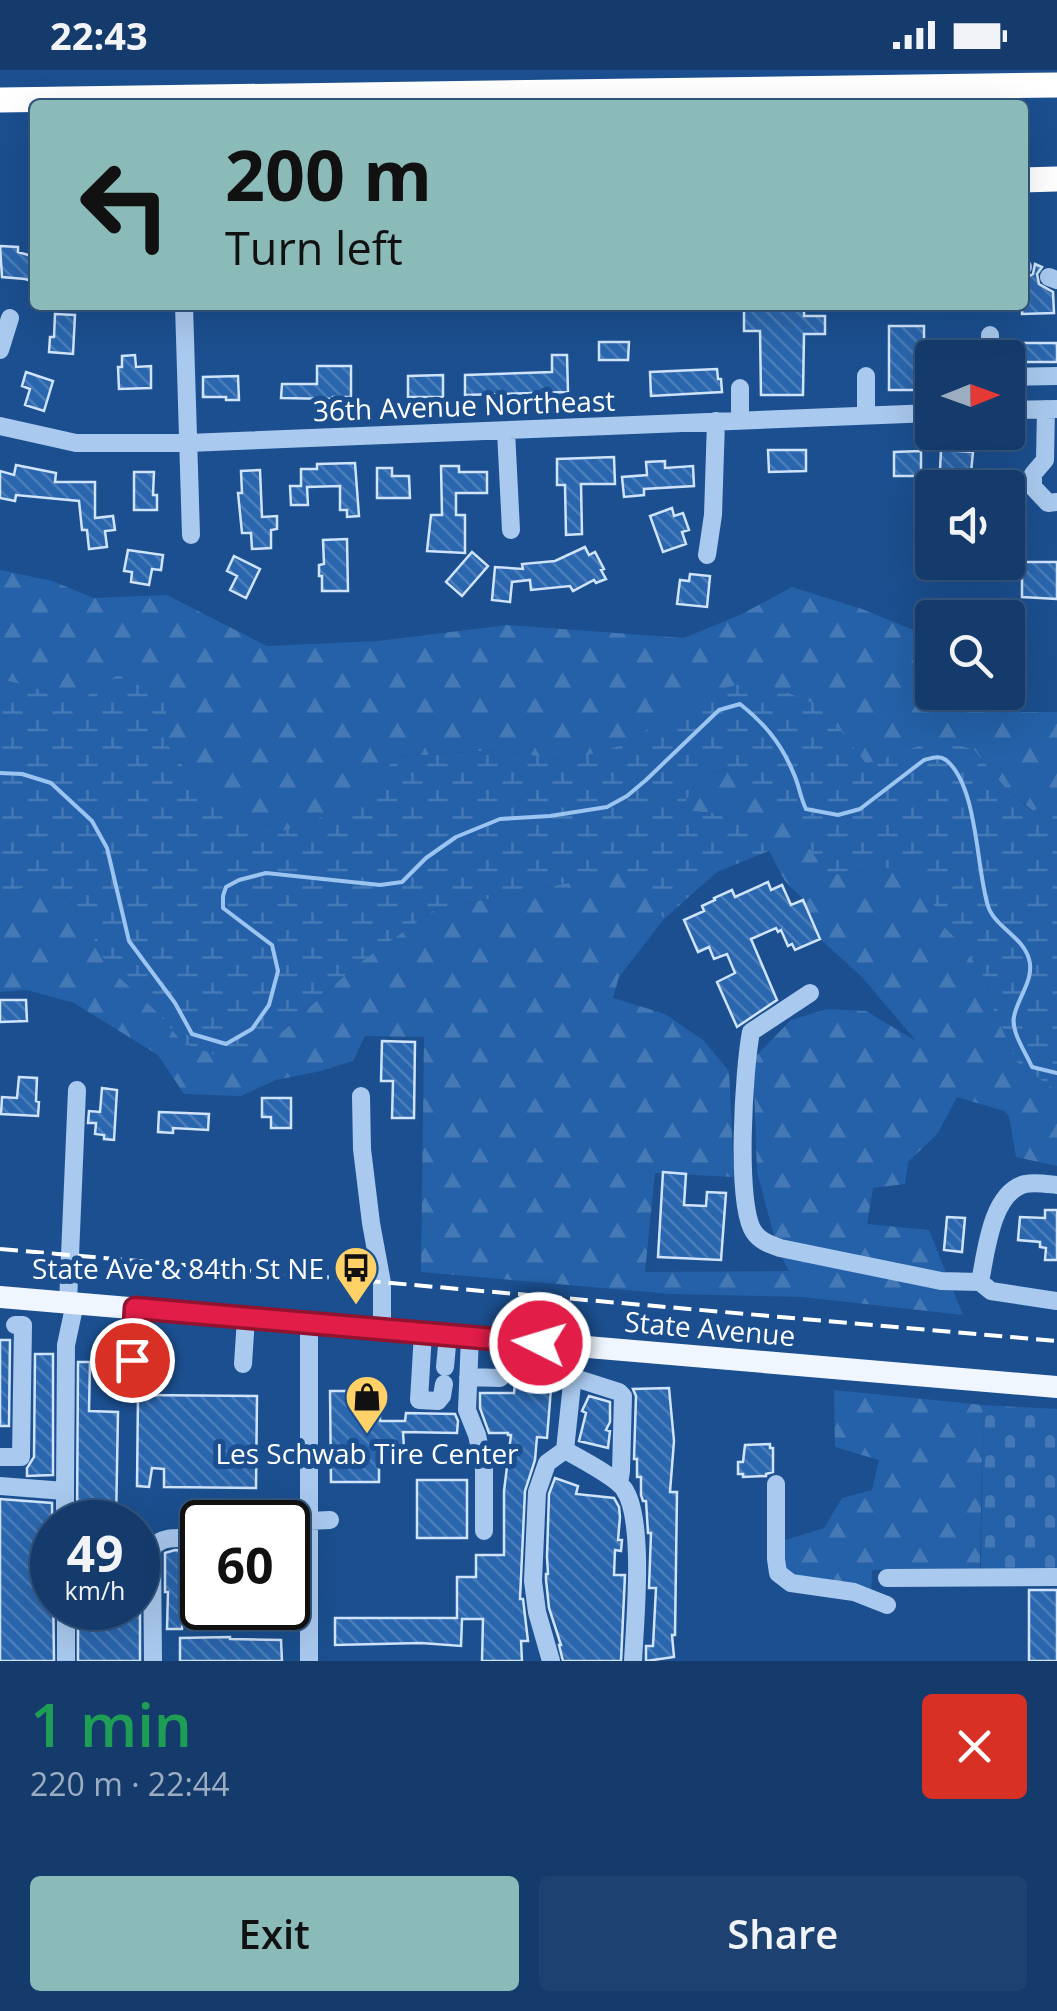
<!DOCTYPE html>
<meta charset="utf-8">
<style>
:root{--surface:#143b6b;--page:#1d4271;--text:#f1f3f6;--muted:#9dadc1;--line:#33557e;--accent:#8bbbb9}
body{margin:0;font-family:"Open Sans",sans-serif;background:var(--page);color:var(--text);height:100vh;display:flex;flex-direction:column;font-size:38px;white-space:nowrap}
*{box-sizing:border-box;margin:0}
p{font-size:32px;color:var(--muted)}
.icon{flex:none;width:55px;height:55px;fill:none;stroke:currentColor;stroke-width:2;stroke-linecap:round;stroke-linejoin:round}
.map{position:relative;height:1591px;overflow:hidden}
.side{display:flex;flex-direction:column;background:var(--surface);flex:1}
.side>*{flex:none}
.top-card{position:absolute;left:30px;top:30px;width:998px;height:210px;border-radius:10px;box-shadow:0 10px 40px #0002,0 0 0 2px var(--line);background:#8bbbb9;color:#111;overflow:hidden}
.needle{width:65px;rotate:89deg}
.buttons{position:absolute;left:915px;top:270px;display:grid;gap:20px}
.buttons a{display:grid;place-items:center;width:110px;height:110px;border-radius:10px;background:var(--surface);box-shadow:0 10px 40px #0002,0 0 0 2px var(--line);font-size:50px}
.speed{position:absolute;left:30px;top:1430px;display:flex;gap:20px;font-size:50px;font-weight:700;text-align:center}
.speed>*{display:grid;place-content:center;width:130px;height:130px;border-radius:50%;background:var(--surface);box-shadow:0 10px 40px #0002,0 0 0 2px var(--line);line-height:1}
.speed small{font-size:25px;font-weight:400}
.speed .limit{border:5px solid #111;border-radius:15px;background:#fff;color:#111}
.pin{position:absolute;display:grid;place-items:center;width:85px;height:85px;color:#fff;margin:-42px;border:5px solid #fff;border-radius:50%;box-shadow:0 2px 10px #0007}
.me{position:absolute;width:110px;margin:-55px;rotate:275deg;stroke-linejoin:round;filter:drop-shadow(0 0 8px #0008)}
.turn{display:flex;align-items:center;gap:35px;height:210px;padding:0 30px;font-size:45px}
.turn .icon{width:130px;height:130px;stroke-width:2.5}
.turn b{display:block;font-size:70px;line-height:85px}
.round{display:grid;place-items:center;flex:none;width:105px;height:105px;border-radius:10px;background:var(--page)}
.overview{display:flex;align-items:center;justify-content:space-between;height:170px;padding:0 30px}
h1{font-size:60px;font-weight:600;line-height:75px;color:#1e9e55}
.primary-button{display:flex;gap:20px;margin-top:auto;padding:20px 30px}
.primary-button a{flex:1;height:115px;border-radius:10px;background:var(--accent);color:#111;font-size:40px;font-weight:600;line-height:115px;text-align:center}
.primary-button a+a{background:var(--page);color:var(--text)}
.status{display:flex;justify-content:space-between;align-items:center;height:70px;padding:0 50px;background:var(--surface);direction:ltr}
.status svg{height:28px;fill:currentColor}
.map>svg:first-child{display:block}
</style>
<div class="status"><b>22:43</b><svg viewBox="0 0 49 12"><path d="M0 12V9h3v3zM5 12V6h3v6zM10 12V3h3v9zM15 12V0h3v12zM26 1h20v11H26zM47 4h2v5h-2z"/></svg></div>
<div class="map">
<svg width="1057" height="1591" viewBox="0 0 1057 1591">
<defs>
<pattern id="forest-firs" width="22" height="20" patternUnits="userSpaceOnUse" patternTransform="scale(2.5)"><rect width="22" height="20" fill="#2461a8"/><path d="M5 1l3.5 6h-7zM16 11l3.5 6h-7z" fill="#4579b5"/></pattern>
<pattern id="wetland-marsh" width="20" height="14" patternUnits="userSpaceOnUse" patternTransform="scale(2.5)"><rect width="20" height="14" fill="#2461a8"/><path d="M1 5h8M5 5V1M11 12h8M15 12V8" fill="none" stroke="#4579b5"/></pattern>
<pattern id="cemetery-stones" width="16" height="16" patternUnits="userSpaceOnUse" patternTransform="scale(2.5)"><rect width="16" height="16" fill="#2461a8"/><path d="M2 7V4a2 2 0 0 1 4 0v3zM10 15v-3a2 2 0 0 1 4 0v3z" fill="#4579b5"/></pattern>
<pattern id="building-back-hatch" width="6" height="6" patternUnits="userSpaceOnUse" patternTransform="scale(2.5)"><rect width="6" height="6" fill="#2a66ad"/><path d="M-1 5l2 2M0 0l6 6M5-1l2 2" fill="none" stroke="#4a7db9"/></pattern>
</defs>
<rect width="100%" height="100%" fill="#1b4f8f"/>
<!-- forest -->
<path fill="url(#forest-firs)" d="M0,500L52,511L94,528L167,525L267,576L378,571L507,555L684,568L742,544L792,517L862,539L926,565L932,573V622L990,623L1020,642H1057V731L1033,741L1006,719L974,680L866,694L823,637L702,624L625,674L569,691L496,680L397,687L351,737L283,761L242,746L189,705L166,672V634L81,630L0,609Z
M730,700L764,727L797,760L828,805L883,798L907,800L928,821L943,856L962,874L986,910L993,939L1054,1019H1057V1096L1016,1087L1009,1046L1004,1041L957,1027L938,1063L908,1092L905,1114L873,1118L867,1154L929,1160L963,1245L803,1227L671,1224L421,1202L424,967L365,966L353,991L321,1001L276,1010L241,1026L184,1024L158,985L74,933L27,920L0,922V828L21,818L67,827L88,856L107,896L157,942L184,974L283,961L355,896L435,839L574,812L614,796L633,805L664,849L619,907L613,928L665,944L703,970L729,1001L734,1107L655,1103L645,1202L789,1201L777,1177L757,1102L753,989L791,950L827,939L866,941L916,971L862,907L821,870L804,830L785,811L769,781L745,752L712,743L681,740L701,703Z
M834,1320L983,1335L980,1499L872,1500L871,1525L788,1507L779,1472L824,1458L842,1428L872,1420L879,1390L835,1377Z"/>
<!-- wetland -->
<path fill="url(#wetland-marsh)" d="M136,592L166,634V672L189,705L242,746L283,761L351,737L397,687L496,680L569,691L625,674L701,624L756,610L823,637L866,694L939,669L974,680L1006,719L1032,741L1057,731V1019H1054L1017,992L993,939L986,910L962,874L943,856L928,821L907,800L883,798L828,805L797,760L764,727L729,700L701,703L681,740L712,743L745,752L769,781L717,802L664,849L633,805L614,796L574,812L435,839L355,896L283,961L241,987L219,986L184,974L157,942L107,896L88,856L67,827L21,818L0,828V609L81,630Z"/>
<!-- cemetery -->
<path fill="url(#cemetery-stones)" d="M983,1335L1057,1339V1499H981Z"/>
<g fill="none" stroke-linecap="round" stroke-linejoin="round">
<!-- stream -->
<path stroke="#9cc4f0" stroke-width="4" d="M0,703L22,704L51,713L92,751L107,778L129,871L175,933L192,964L226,974L252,959L269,935L278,901L272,875L223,838V826L226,817L239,810L266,803L380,815L402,812L426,788L456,767L500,749L550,746L607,737L627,726L646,710L719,640L740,634C764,653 781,673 793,702C799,714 800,727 806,739L838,745L860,739L924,690C932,688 939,685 946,690C978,716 976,798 988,836C994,856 1023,867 1029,889C1035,910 1017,928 1014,947C1011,962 1026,983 1032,997L1057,1003"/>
</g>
<!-- building -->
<path fill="url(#building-back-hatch)" stroke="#cfe3fa" stroke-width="2.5" d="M0,176L18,177V182L35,187V212L25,209L2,207Z
M1035,194L1042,197L1037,204L1039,214L1053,222L1054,243L1022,244V210L1033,204Z
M744,235H804V246H825V264H804L803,325H761L760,261H744Z
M55,244L75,245L73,284L49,282L50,267H54Z
M889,256H924V320H889Z
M599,272H629L628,290H599Z
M1002,273H1057V292H1008V288H1002Z
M135,285L136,297L151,296V318L119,319L118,297H122V286Z
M552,285H567L568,322L465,325V305L552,302Z
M317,296H351V327H333V329L281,328L282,314H317Z
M717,299L718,309H721L722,322L651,326L650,302Z
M26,302L53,311L44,341L25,335L30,319L22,316Z
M443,305V327H408V306Z
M238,306L239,330H226V327H203V307Z
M768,380H806V401L769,402Z
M941,380L973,382L971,402L940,400Z
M921,381V406H894V382Z
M614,387L615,414H581L582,464L566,465L565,415H557V389Z
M665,391V398L693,396L694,416L644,419V425L624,427L622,407L647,405L646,392Z
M355,393L359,446L347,447V440H340V416L307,417L308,435H291L290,416H301V399H317V394Z
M16,395L56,403L55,412H95V448L113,446L115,460L105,461L107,477L89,479L87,460H82L79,431L16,425L15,431L0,428V401L14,405Z
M441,396H459V402H487V423H456V445H465V483L427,481L431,445H442Z
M377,398H392V406H409L410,428H377Z
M260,400L262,447L277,446V459L271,460V478L252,479L251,463H242L238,423H242L241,401Z
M134,402H154L153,425H157V440H134Z
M672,438L674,446L683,443L689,460L682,462L686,474L663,482L650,446Z
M347,469L348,521H322V506H319V495L324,494L323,470Z
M585,477L589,485L595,482L604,499L601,500L606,509L596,513L594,510L573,521L570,516L531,520L530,510L512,512L510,532L492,530L495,497L523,499L522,494L555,491Z
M128,480L163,485L161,500L152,499L149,515L131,512L132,502L124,501Z
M472,482L488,496L462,526L446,512Z
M234,486L260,499L246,528L230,520L237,506L227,501Z
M1022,492H1057V529L1022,527Z
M690,504L710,506L707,537L677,534L680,510L689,511Z
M768,812L771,820L782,815L791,835L803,830L820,869L795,880L792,874L788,876L781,860L778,862L776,858L751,869L777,930L737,957L717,912L735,903L727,884L714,889L709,877L698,882L684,850L704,841L702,836L715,830L714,828L732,820L735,827Z
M0,930H26L27,951L0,952Z
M382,971L415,972L414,1048H392L393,1011H381Z
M19,1007L37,1008L36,1031L39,1032L38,1046L1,1044L2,1027L17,1028Z
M102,1018L117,1020L114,1070L104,1069V1065L95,1064L96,1053H88L89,1041L100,1042Z
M262,1028H291V1058H271V1047H262Z
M159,1042L209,1044L208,1060L173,1058V1063L158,1062Z
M663,1102L686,1104L684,1135L706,1136L707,1122L726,1123L721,1190L658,1187Z
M1045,1140H1057V1190H1045L1046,1178L1040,1177V1172L1018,1170L1020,1147L1045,1148Z
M947,1147L965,1148L962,1182L944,1180Z
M0,1270H10L9,1356H0Z
M35,1284H53V1405L27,1406V1398L34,1387Z
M78,1292H90L89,1341L118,1342L116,1452H77Z
M535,1304L552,1306L547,1368L537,1367L535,1390L525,1421L520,1529H523L528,1571H521L522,1591H482L483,1549H462L461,1576L421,1573L335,1575V1548H457V1507H476V1485H504V1421L511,1365H508V1363H489L480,1338V1323H514L515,1313L534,1314Z
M669,1318L674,1371L670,1422H677L675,1565H672L674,1587L646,1591V1576H653L656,1518H649L651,1463H648L646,1431H643L641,1425V1407H637V1389H634L636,1326L633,1319Z
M330,1321H380V1351H405L406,1343L455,1344L458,1351L457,1363L403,1362L404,1378H379V1412H331Z
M138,1325L257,1326L256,1418L164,1417V1399L152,1398L149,1417L137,1416Z
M589,1326L610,1332V1352L606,1360L610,1361L608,1378L579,1371L586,1343L582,1341Z
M770,1374V1378H773V1402L766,1404V1406L743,1407V1404H738V1392H743L745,1375Z
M555,1408L578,1416L576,1424L614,1428L619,1437L620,1447L618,1470H622L621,1481L615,1480L614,1505H625L621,1591H563L559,1575H561L549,1538L546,1510V1504H548L547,1487L549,1424Z
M417,1410H467V1468H417Z
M0,1429L52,1433L54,1591H0Z
M175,1480L200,1481L201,1497H202V1526H183L182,1559H167L168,1522H165V1483Z
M1029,1520H1057V1591H1029Z
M78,1538H126V1540H140V1591H78Z
M230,1567V1569L281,1570L282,1591H180V1568Z"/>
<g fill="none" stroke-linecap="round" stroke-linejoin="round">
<!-- minor -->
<path stroke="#a9c9ee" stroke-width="18" d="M1022,197H1023
M1049,207L1057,210
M184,235L191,465
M990,265V288
M0,280L10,248
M1008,307L1057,306
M740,318V350
M1046,339L1045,390L1033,404V417L1048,433L1057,432
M1008,340L1057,339
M866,345V306
M0,356L76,373H188L932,343
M506,361L511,460
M707,485L713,445L716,351
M810,923L751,962C744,997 735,1135 754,1162C760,1171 769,1174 780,1178L941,1211L980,1212
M361,1026L362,1079L371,1153L382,1213V1260
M1057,1115C1047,1114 1035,1112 1025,1114C991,1123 986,1183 980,1212L991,1221L1057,1231
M68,1233L77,1020
M309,1253V1591
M423,1263L419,1330L438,1331L442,1326L444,1314
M470,1267L467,1340L477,1365L484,1399V1461
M132,1290L135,1238
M243,1294L246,1248
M445,1297L448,1265
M468,1307L500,1308
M572,1307L619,1322L623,1326L621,1401L619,1414
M565,1380C579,1388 616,1407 624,1419C645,1449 635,1552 633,1591
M0,1387H21L23,1255H15
M776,1414V1489L778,1503L791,1513L854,1522L887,1535
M0,1416L65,1421V1452
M65,1421L66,1275L75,1233
M309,1451L330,1450
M887,1508L1057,1507
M66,1538V1591
M153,1591L152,1479C161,1463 186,1469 202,1469
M551,1591L537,1542L533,1511L537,1422L547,1393L565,1380L576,1276"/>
<!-- major -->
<path stroke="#f0f6ff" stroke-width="22" d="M0,1227L1057,1317"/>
<!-- highway -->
<path stroke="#fff" stroke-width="25" d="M0,30L1057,15
M1022,110L1057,109"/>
<!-- rail -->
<path stroke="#fff" stroke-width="4" stroke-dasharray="18 8" stroke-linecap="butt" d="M0,1179L1057,1271"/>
</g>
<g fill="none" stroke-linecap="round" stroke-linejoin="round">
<defs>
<path id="route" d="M132,1290L135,1238L540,1273"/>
</defs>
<!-- route casing -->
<use href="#route" stroke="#92132f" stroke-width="25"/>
<!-- route -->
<use href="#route" stroke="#e11d48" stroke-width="18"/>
</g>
<!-- icons -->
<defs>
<symbol id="bus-pin" viewBox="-11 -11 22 30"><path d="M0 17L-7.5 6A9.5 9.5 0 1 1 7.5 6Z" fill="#ffd166" stroke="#1b4f8f"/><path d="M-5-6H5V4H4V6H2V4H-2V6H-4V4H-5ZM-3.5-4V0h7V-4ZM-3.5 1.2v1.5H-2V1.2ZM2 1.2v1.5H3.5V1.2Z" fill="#111"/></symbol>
<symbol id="shop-pin" viewBox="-11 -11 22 30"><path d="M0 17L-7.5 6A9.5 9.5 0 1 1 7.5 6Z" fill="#ffd166" stroke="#1b4f8f"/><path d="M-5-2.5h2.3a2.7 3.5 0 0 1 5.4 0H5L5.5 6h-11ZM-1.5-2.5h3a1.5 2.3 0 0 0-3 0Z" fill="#111"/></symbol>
</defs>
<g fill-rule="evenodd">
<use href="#bus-pin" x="331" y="1173" width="50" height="68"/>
<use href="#shop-pin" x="342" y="1302" width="50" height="68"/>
</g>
<g text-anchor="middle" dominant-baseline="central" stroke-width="10" stroke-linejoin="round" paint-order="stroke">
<!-- street labels -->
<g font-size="28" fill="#fff" stroke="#1b4f8f">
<text transform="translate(464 335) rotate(-2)">36th Avenue Northeast</text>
<text transform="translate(710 1258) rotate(5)">State Avenue</text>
</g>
<!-- poi labels -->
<g font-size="28" fill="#fff" stroke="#1b4f8f" text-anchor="end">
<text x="324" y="1198">State Ave &amp; 84th St NE</text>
<text x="367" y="1383" text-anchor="middle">Les Schwab Tire Center</text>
</g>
</g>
</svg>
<div class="buttons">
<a><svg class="needle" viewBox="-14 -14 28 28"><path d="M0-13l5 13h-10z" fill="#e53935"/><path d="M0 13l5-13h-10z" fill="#9dadc1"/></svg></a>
<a><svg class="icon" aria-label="sound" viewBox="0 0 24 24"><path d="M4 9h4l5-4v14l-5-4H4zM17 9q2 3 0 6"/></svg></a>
<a><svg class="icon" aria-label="search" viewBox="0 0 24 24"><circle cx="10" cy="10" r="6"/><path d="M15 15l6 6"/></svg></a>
</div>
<div class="speed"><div>49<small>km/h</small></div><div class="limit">60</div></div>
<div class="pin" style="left:132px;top:1290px;background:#d93025"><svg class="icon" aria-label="arrive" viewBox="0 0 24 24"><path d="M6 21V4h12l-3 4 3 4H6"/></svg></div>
<svg class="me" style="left:540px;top:1273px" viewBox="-20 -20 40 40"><circle r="17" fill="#e11d48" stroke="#fff" stroke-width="3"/><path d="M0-11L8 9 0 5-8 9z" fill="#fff"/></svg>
<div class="top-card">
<div class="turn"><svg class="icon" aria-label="left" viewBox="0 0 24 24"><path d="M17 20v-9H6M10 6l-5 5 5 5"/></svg><div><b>200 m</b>Turn left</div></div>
</div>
</div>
<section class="side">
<div class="overview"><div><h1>1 min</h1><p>220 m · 22:44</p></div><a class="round" style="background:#d93025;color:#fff"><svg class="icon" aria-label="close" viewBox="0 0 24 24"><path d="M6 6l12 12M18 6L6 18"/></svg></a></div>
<div class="primary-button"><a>Exit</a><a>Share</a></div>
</section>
